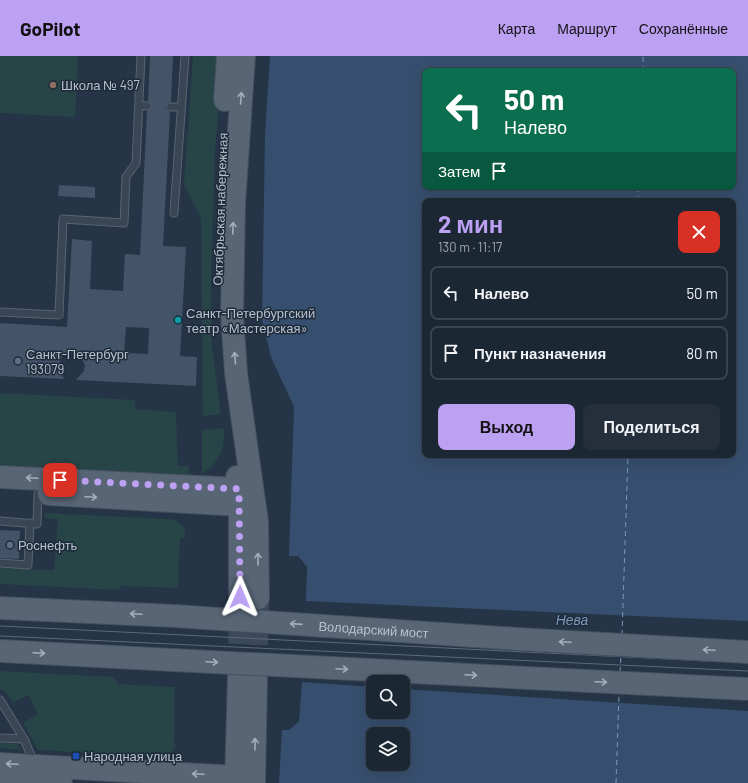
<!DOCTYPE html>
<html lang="ru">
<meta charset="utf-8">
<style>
:root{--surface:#1c2734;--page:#252f3c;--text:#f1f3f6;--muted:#a0a5ac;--line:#3a444f;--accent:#bca0f2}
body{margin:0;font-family:Barlow,sans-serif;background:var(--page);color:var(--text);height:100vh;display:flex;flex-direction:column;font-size:15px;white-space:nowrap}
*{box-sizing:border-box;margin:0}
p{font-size:13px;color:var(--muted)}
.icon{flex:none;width:22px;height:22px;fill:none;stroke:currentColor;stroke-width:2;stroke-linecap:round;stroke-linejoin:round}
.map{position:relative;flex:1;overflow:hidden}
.details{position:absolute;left:422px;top:142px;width:314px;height:260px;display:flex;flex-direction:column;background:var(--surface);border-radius:8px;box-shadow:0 4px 16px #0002,0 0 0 1px var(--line)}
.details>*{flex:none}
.banner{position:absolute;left:422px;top:12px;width:314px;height:122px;border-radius:8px;box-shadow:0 4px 16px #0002,0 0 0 1px var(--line);background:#0b6e4f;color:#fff;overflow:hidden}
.controls{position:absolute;left:366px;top:619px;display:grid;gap:8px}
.controls a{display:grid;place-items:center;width:44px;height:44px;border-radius:8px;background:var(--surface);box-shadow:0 4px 16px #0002,0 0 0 1px var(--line);font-size:20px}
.pin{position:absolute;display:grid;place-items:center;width:34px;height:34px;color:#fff;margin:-17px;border-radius:8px;box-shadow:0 2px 6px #0006}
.me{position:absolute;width:44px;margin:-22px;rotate:1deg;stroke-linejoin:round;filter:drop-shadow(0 0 3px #0008)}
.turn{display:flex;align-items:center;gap:14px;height:84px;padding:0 16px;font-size:18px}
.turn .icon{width:52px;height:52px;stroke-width:2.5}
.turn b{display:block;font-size:28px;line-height:34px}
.then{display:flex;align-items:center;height:38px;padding:0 16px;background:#0003;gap:8px;font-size:15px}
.round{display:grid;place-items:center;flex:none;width:42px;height:42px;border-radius:8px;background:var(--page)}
.overview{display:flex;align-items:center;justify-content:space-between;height:68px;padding:0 16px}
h1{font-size:24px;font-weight:700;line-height:30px;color:var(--accent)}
.button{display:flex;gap:8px;margin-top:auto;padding:8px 16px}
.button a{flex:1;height:46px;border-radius:8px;background:var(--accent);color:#111;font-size:16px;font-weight:700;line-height:46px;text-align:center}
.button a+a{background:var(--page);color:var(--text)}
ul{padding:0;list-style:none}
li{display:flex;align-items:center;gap:12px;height:54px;margin:0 8px 6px;padding:0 8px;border:2px solid var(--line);border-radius:8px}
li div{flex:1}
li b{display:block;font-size:15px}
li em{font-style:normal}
header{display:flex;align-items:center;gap:24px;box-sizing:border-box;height:56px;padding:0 20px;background:var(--accent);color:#111}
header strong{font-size:19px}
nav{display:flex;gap:22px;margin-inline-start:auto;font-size:14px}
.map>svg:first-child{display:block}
</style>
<header>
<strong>GoPilot</strong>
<nav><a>Карта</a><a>Маршрут</a><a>Сохранённые</a></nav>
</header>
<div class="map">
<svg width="748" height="727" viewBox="0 0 748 727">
<rect width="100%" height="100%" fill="#253446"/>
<!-- green -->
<path fill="#274447" d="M0,0H78L75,61L0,57Z
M193,0H223L215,95L211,224L212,290L221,358L203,360L201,162L184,129Z
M0,337L135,344V353L176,356L178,410H189V422L0,411Z
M224,372C225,393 220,406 202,418V374Z
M45,457L170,463C182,467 186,469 185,482H180L178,532L120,530L119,534L0,528V512L54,514L58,463L45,462Z
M0,615L114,621L118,628L175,631L174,689H177L171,697L159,701L38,694L23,667L38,658L28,639L13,647L5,635L0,633Z
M0,687L16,688L22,694L0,692Z"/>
<!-- water -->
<path fill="#374f6e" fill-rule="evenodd" d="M270,0H748V727H279L282,674H289L299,665L307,511L298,500H289L294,351L271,301L262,264L265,80ZM425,15H733V131H425ZM425,145H733V399H425ZM373,626H403V656H373ZM373,678H403V708H373Z"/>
<!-- pier -->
<path fill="#253446" d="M289,500H298L307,511L306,545L748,565V655L403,633V626H373V631L302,626L299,665L289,674H282V672H288L297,665L305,512L297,502H289Z"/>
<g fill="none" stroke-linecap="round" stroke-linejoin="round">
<!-- ferry -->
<path stroke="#7c97b8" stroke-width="1" stroke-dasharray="5 4" stroke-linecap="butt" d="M643,15V0
M638,145V131
M622,579L628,399
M620,616L621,600
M616,727L619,638"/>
</g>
<!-- building -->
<path fill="#435468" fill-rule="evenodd" d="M150,0H173L171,46L167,47L165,51L166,54L170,56L163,190L186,191L180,300L197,301L196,330L76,324L84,315L85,310L81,300L72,296L63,299L59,308L64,323L0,320V267L67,271L72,183L92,185L90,233L123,235L125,198L140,199L147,55L152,50L148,45ZM126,271L149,272L148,298L124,297Z
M59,129L95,131V142L58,140Z
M0,474L20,475L19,503L0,502Z"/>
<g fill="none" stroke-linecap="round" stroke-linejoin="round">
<!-- primary-tunnel -->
<path stroke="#3b495a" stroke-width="22" stroke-dasharray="22 11" stroke-linecap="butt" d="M239,621L240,541
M256,622L258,542"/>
<defs>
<path id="lane" d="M139,49L147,50
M170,51H181
M174,157L185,0
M0,256L59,259L63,163L124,167L126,121L136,107L141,0
M0,465L37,468L38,438
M0,507L28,509L30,467
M0,644L24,683
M0,682L24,683L34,707"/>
<path id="primary" d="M244,0L234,148L232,259L236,317L257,466L258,542
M225,44L228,0
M0,421L239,433L253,437
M237,421L240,449V541
M49,438L240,449
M0,552L175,560
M0,595L173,604
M0,708L237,721L248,727
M0,723L61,727
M236,727L239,621
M254,727L256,622"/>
</defs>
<!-- lane casing -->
<use href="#lane" stroke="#586472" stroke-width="9"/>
<!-- primary casing -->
<use href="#primary" stroke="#434f5e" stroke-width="24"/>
<!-- lane -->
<use href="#lane" stroke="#3a4655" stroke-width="7"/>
<!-- primary -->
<use href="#primary" stroke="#586575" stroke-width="22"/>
<!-- tram -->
<path stroke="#5b6a7c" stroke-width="1" d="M0,570L748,607
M0,580L748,615"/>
<defs>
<g id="primary-bridge">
<path id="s1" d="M175,560L517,583L748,596"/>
<path d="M173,604L748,633"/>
</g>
</defs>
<!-- primary-bridge casing -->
<use href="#primary-bridge" stroke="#434f5e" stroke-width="24" stroke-linecap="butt"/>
<!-- primary-bridge -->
<use href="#primary-bridge" stroke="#586575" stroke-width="22"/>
</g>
<!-- one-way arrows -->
<defs><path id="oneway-shaft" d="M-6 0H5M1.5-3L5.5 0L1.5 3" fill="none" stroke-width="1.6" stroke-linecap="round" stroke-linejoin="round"/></defs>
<g stroke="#a4afbc">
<use href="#oneway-shaft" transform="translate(241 42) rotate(-86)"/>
<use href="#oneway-shaft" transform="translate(233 172) rotate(-88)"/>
<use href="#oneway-shaft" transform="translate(235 302) rotate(-95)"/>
<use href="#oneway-shaft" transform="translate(32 422) rotate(-177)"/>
<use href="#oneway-shaft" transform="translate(91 441) rotate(3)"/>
<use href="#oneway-shaft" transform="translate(258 503) rotate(-91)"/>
<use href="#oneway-shaft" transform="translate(136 558) rotate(-177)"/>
<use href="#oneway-shaft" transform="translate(296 568) rotate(-176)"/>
<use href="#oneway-shaft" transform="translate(565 586) rotate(-177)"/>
<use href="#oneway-shaft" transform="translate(709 594) rotate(-177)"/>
<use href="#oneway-shaft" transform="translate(39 597) rotate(3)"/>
<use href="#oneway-shaft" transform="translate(212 606) rotate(3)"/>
<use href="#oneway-shaft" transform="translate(342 613) rotate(3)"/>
<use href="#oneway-shaft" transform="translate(471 619) rotate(3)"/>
<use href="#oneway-shaft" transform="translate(601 626) rotate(3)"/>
<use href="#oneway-shaft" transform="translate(255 688) rotate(-89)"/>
<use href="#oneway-shaft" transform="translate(12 708) rotate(-177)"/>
<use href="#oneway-shaft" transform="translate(198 718) rotate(-177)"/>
</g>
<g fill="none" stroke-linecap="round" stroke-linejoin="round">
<!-- route -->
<path stroke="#bca0f2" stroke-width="7" stroke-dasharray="0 12.6" d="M60,424L239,433L240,541"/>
</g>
<!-- markers -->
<circle fill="#8d6e63" stroke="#1e2b3b" stroke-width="1.5" cx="53" cy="29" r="4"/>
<circle fill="#0f9aa8" stroke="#1e2b3b" stroke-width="1.5" cx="178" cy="264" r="4"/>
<g fill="#5c6f8a" stroke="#1e2b3b" stroke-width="1.5">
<circle cx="18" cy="305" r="4"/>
<circle cx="10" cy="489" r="4"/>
</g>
<rect fill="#1a4fb4" stroke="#1e2b3b" stroke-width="1.5" x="72" y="696" width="8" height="8" rx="2"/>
<g text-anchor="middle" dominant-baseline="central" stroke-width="3" stroke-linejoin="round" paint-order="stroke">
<!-- poi labels -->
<g font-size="13" fill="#b7c1ce" stroke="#1e2b3b" text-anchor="start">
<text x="61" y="29">Школа № 497</text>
<text x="186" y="257">Санкт-Петербургский<tspan x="186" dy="15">театр «Мастерская»</tspan></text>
<text x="26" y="298">Санкт-Петербург<tspan x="26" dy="15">193079</tspan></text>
<text x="18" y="489">Роснефть</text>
<text x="84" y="700">Народная улица</text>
</g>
<!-- street labels -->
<g font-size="13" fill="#b7c1ce" stroke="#1e2b3b">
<text transform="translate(220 153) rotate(-88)">Октябрьская набережная</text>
<text stroke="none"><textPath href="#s1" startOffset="199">Володарский мост</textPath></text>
</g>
<!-- water labels -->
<g font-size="14" font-style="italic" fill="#7c97b8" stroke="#1e2b3b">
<text x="572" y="563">Нева</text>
</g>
</g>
</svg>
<div class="controls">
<a><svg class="icon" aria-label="search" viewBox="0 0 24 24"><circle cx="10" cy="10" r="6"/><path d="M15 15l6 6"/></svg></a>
<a><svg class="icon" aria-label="layers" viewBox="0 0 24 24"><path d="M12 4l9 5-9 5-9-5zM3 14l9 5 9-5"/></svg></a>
</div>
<div class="pin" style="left:60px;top:424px;background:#d93025"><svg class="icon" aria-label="arrive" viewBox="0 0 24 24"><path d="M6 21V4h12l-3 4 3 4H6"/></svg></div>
<svg class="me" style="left:240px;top:541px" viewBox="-20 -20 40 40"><path d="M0-17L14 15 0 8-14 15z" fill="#bca0f2" stroke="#fff" stroke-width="4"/></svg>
<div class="banner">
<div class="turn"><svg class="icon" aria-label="left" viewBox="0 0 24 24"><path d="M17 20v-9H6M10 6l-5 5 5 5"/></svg><div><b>50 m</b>Налево</div></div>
<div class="then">Затем<svg class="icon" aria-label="arrive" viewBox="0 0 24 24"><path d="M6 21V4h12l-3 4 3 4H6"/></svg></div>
</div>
<section class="details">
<div class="overview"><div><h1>2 мин</h1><p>130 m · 11:17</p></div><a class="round" style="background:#d93025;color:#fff"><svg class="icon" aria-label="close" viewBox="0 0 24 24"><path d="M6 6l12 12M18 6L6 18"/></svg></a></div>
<ul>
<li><svg class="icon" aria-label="left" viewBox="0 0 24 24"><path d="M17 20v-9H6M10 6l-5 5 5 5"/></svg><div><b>Налево</b></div><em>50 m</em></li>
<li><svg class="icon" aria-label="arrive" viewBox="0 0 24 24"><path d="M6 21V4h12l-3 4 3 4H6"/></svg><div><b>Пункт назначения</b></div><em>80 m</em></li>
</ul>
<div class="button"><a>Выход</a><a>Поделиться</a></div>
</section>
</div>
